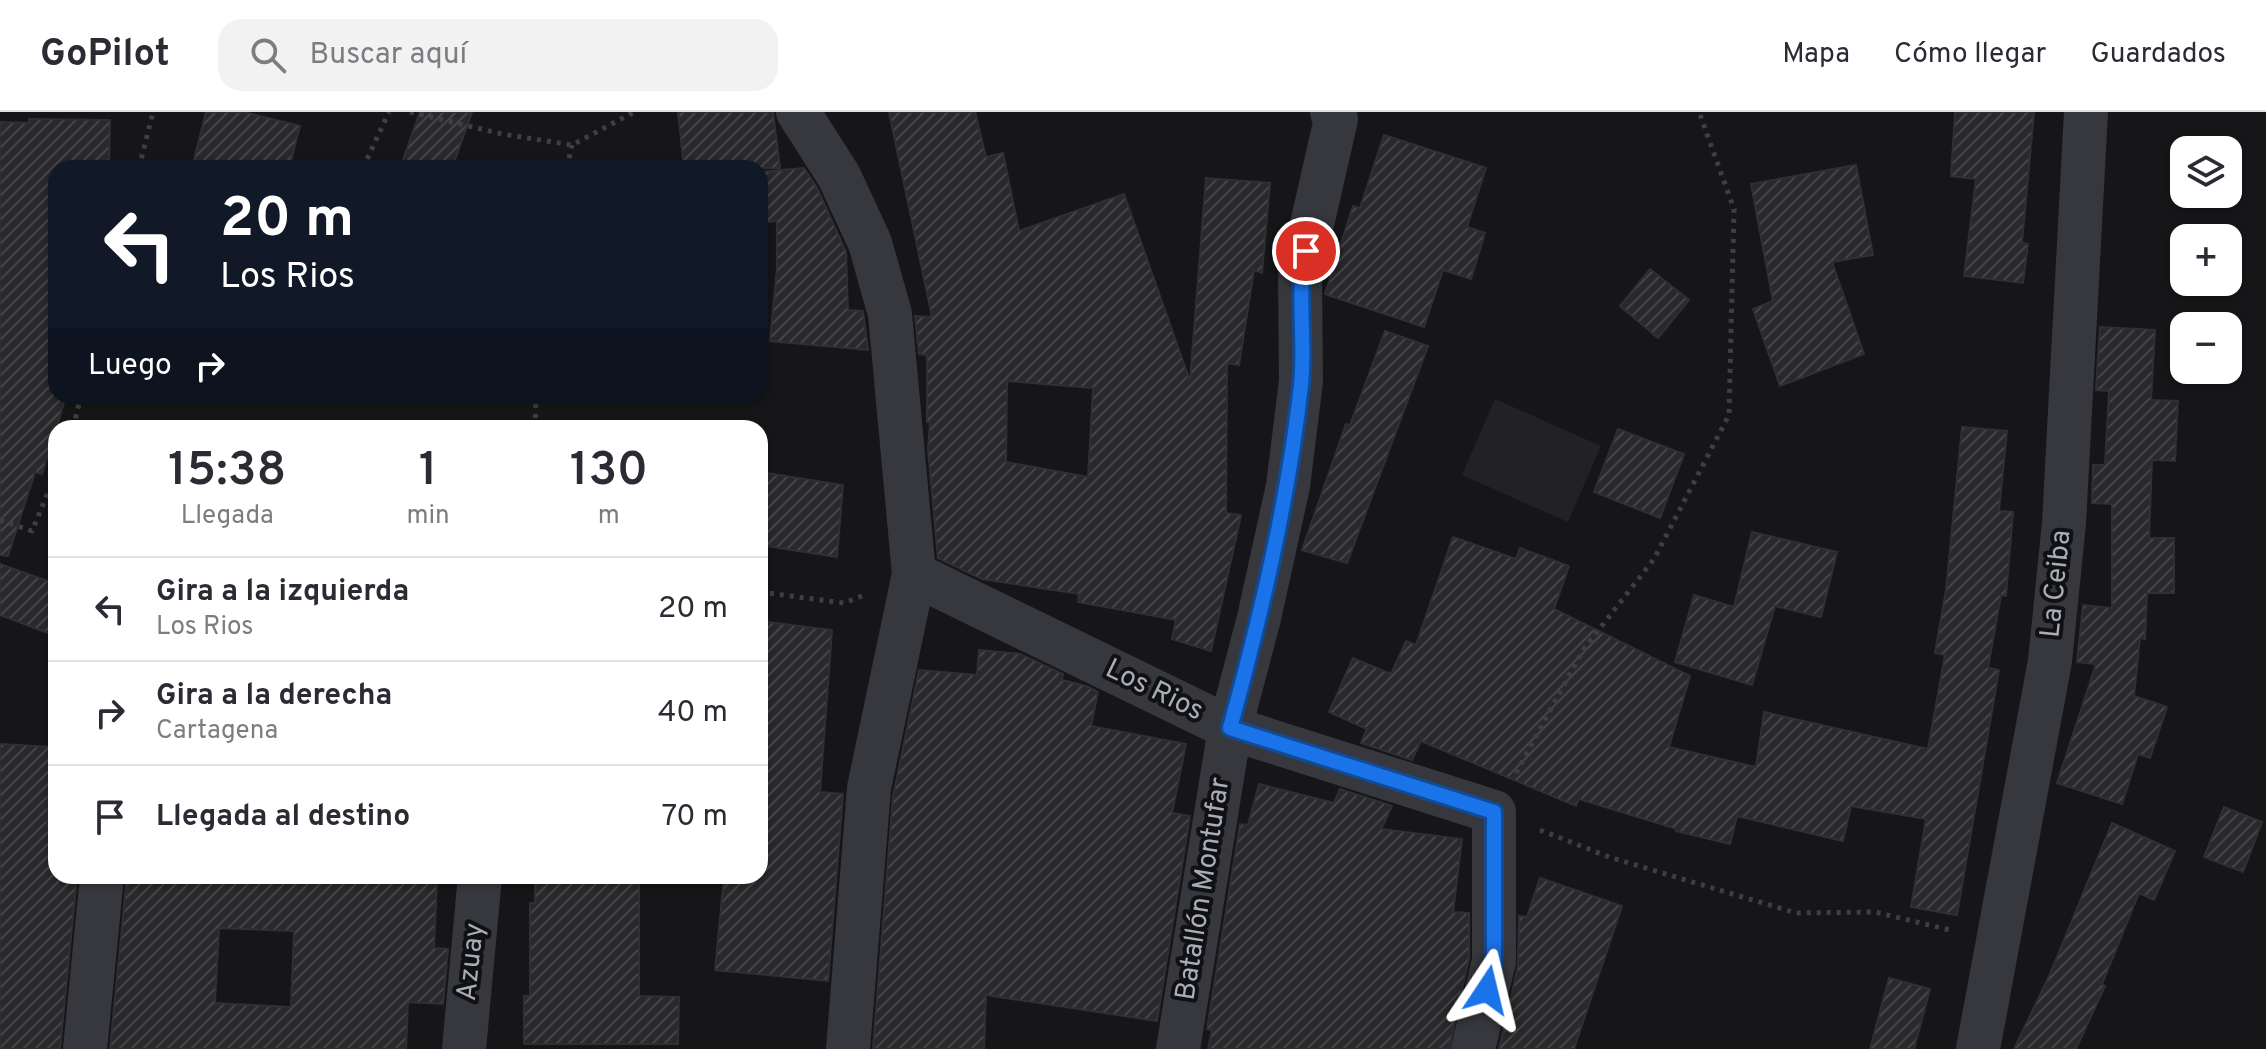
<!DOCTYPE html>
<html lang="es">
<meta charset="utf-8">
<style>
:root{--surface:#fff;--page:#f2f2f3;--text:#2b2b33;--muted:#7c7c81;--line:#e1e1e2}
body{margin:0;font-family:Overpass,sans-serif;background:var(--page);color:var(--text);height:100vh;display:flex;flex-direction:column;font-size:30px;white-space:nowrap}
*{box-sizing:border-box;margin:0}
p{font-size:26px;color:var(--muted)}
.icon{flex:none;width:44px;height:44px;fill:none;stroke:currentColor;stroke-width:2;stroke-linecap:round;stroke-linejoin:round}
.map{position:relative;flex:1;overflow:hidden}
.panel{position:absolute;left:48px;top:308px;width:720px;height:464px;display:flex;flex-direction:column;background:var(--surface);border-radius:24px;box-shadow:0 2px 6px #0004}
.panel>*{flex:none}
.top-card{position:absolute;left:48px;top:48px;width:720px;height:244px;border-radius:24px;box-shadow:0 2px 6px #0004;background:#111827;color:#fff;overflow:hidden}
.tools{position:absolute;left:2170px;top:24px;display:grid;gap:16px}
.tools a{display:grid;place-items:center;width:72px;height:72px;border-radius:16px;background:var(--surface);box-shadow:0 2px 6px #0004;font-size:40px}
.pin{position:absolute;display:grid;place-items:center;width:68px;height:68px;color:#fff;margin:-34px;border:4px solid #fff;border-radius:50%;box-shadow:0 2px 8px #0007}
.me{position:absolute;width:88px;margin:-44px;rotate:10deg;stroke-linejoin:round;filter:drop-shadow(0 0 6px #0008)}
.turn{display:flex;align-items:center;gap:28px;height:168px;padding:0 40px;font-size:36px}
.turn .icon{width:104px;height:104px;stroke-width:2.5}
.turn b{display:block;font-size:56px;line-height:68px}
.then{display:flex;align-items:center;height:76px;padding:0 40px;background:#0003;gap:16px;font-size:30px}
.eta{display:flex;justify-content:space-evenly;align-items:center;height:136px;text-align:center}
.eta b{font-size:48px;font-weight:600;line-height:56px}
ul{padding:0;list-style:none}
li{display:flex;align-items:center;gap:24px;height:104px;padding:0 40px;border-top:2px solid var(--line)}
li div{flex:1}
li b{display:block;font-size:30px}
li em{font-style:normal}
header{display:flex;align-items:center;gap:48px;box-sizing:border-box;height:112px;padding:0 40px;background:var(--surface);border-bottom:2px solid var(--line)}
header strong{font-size:38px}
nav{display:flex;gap:44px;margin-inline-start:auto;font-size:28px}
.search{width:560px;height:72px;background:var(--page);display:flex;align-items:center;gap:20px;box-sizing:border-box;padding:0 28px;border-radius:24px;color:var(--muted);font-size:30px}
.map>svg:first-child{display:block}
</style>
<header>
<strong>GoPilot</strong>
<div class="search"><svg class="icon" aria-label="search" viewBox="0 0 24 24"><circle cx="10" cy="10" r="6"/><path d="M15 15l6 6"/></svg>Buscar aquí</div>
<nav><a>Mapa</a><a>Cómo llegar</a><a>Guardados</a></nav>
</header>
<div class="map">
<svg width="2266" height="937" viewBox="0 0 2266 937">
<defs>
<pattern id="building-hatch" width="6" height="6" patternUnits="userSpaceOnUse" patternTransform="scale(2)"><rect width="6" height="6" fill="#29292c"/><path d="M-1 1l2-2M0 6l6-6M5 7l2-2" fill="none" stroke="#454548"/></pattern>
</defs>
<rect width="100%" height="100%" fill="#161618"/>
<!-- built -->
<path fill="#222225" d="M1495,287L1601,334L1568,410L1462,363Z"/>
<!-- building -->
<path fill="url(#building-hatch)" stroke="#303034" stroke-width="2" fill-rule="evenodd" d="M206,0H244L300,14L289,56H192Z
M420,0H472L452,56H400Z
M678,0H773L780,56H684Z
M889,0H975L986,45L1003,41L1019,119L1124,82L1190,269L1206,66L1270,71L1262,161L1254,158L1239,253L1227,251L1226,401L1241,403L1211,539L1172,527L1176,508L1078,490L1079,482L982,467L938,446L928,337L930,310H927V243L919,242L915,204L932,205ZM1007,269L1093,276L1088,365L1006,350Z
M1955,0H2034L2022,131L2028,132L2023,171L1964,164L1976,67L1951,64Z
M29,7L110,8L109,56H56V284H66L42,362L35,360L8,444L0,443V10L29,11Z
M1384,23L1486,56L1467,115L1485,121L1471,167L1443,158L1424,215L1325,182L1353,94L1360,96Z
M1856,53L1873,143L1832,150L1864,242L1780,274L1753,197L1773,189L1751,72Z
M804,56L817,76L846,140L848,198L863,199L868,238L770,229L777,156V109L760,111V60Z
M1650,157L1689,188L1658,226L1620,194Z
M2100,215L2155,218L2151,288L2178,289L2175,349L2152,348L2149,426H2174V481H2147L2145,527L2140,526L2134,584L2167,595L2150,646L2138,642L2122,692L2057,671L2096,552L2077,550L2083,493L2112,496V392L2092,391L2093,353H2105L2109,279L2096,278Z
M1385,219L1428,234L1347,451L1302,438L1346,312L1350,313Z
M1962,315L2007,319L1999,399L2013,400L2006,484L2001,483L1988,556L1999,558L1957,803L1911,795L1926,707L1851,694L1843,729L1737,704L1730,732L1676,719L1677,717L1579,687L1576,694L1421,629L1412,648L1361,631L1367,617L1329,600L1353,546L1391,562L1406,529L1416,533L1453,425L1516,447L1520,436L1569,454L1554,497L1690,564L1669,635L1756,655L1764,600L1928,637L1945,543L1935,541L1946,478Z
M1618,317L1684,342L1660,406L1594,380Z
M760,360L843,373L837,445L760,433Z
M1752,420L1837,440L1821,505L1775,494L1752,573L1675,550L1694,483L1734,495Z
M0,452L56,472V524L0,503Z
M760,509L832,518L820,680L843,682L828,869L715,858L724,764H760L764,668H760Z
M979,538L1020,542L1063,562L1062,568L1086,574L1098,580L1091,614L1186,632L1172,701L1190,704L1157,909L986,883L984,937H873L893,685L919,558L977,563Z
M0,632L51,635L47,714H56V764H77L60,937H0Z
M1259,672L1334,691L1340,677L1392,694L1381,717L1462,727L1453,800L1469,801V846L1449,937H1208L1212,918L1207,917L1240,712L1248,713Z
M2224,695L2262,710L2243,760L2204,745Z
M2112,711L2175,739L2154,788L2139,781L2102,872L2105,874L2076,937H2014L2050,862Z
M127,764L437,766L434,836L448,837L443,892L408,890L406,937H110ZM219,816L294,819L291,895L215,891Z
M535,764H639V884L679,885L678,932H524V884H530V791H535Z
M1540,766L1622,794L1574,937H1499L1518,854L1519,804L1527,805Z
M1889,866L1930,877L1914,937H1870Z"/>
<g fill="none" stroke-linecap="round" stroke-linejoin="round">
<!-- path -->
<path stroke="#3d3f44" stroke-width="5" stroke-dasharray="4 6" stroke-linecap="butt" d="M410,0L502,22L572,33L634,0
M139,56L153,0
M363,56L389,0
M567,56L572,33
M73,316L81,284
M535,316L536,284
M0,408L32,419L56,361
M760,480L844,491L862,484
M1516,661L1583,538L1654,447L1729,303L1734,97L1699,0
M1540,718L1609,745L1796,801L1875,800L1954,819"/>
<!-- minor -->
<path stroke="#37383d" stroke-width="44" d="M798,0L839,64L870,131L890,202L914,462L1230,616L1494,700V849L1473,937
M85,937L102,764
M464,937L480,764
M848,937L869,676L914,462
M1178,937L1230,616L1259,506L1288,374L1301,269L1300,165L1336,7L1332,0
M1978,937L2050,549L2064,411L2086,0"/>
</g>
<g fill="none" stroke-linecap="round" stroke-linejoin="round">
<defs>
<path id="route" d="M1306,139C1296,184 1306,228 1301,273C1288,390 1261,503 1230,616L1494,700V849L1487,878"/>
</defs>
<!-- route casing -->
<use href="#route" stroke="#114b97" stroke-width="20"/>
<!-- route -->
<use href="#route" stroke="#1a73e8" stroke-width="14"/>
</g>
<g text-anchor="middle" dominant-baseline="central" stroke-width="8" stroke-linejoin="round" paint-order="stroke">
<!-- street labels -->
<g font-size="28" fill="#a8adb8" stroke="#111113">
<text transform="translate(2057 472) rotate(-84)">La Ceiba</text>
<text transform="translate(1154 579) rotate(26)">Los Rios</text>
<text transform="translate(1204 777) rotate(-81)">Batallón Montufar</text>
<text transform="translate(472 850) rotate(-84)">Azuay</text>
</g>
</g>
</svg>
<div class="tools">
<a><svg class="icon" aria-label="layers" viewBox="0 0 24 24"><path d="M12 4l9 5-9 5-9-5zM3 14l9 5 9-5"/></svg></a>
<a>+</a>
<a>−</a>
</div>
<div class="pin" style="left:1306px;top:139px;background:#d93025"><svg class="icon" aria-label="arrive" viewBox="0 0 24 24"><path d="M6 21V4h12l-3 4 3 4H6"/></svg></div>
<svg class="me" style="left:1487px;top:878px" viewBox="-20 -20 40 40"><path d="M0-17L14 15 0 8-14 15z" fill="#1a73e8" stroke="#fff" stroke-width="4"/></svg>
<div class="top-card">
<div class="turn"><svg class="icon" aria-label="left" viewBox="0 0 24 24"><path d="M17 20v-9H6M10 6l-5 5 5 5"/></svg><div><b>20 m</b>Los Rios</div></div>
<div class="then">Luego<svg class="icon" aria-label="right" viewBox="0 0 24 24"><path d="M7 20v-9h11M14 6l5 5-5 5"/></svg></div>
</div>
<section class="panel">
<div class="eta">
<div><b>15:38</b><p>Llegada</p></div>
<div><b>1</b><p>min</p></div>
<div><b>130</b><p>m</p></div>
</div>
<ul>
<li><svg class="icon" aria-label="left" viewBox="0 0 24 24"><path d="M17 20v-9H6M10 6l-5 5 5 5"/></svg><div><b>Gira a la izquierda</b><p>Los Rios</p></div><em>20 m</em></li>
<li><svg class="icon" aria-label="right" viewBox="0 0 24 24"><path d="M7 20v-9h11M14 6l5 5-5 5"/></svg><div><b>Gira a la derecha</b><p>Cartagena</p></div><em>40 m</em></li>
<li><svg class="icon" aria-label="arrive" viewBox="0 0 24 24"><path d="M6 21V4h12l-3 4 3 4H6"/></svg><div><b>Llegada al destino</b></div><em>70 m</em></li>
</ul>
</section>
</div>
